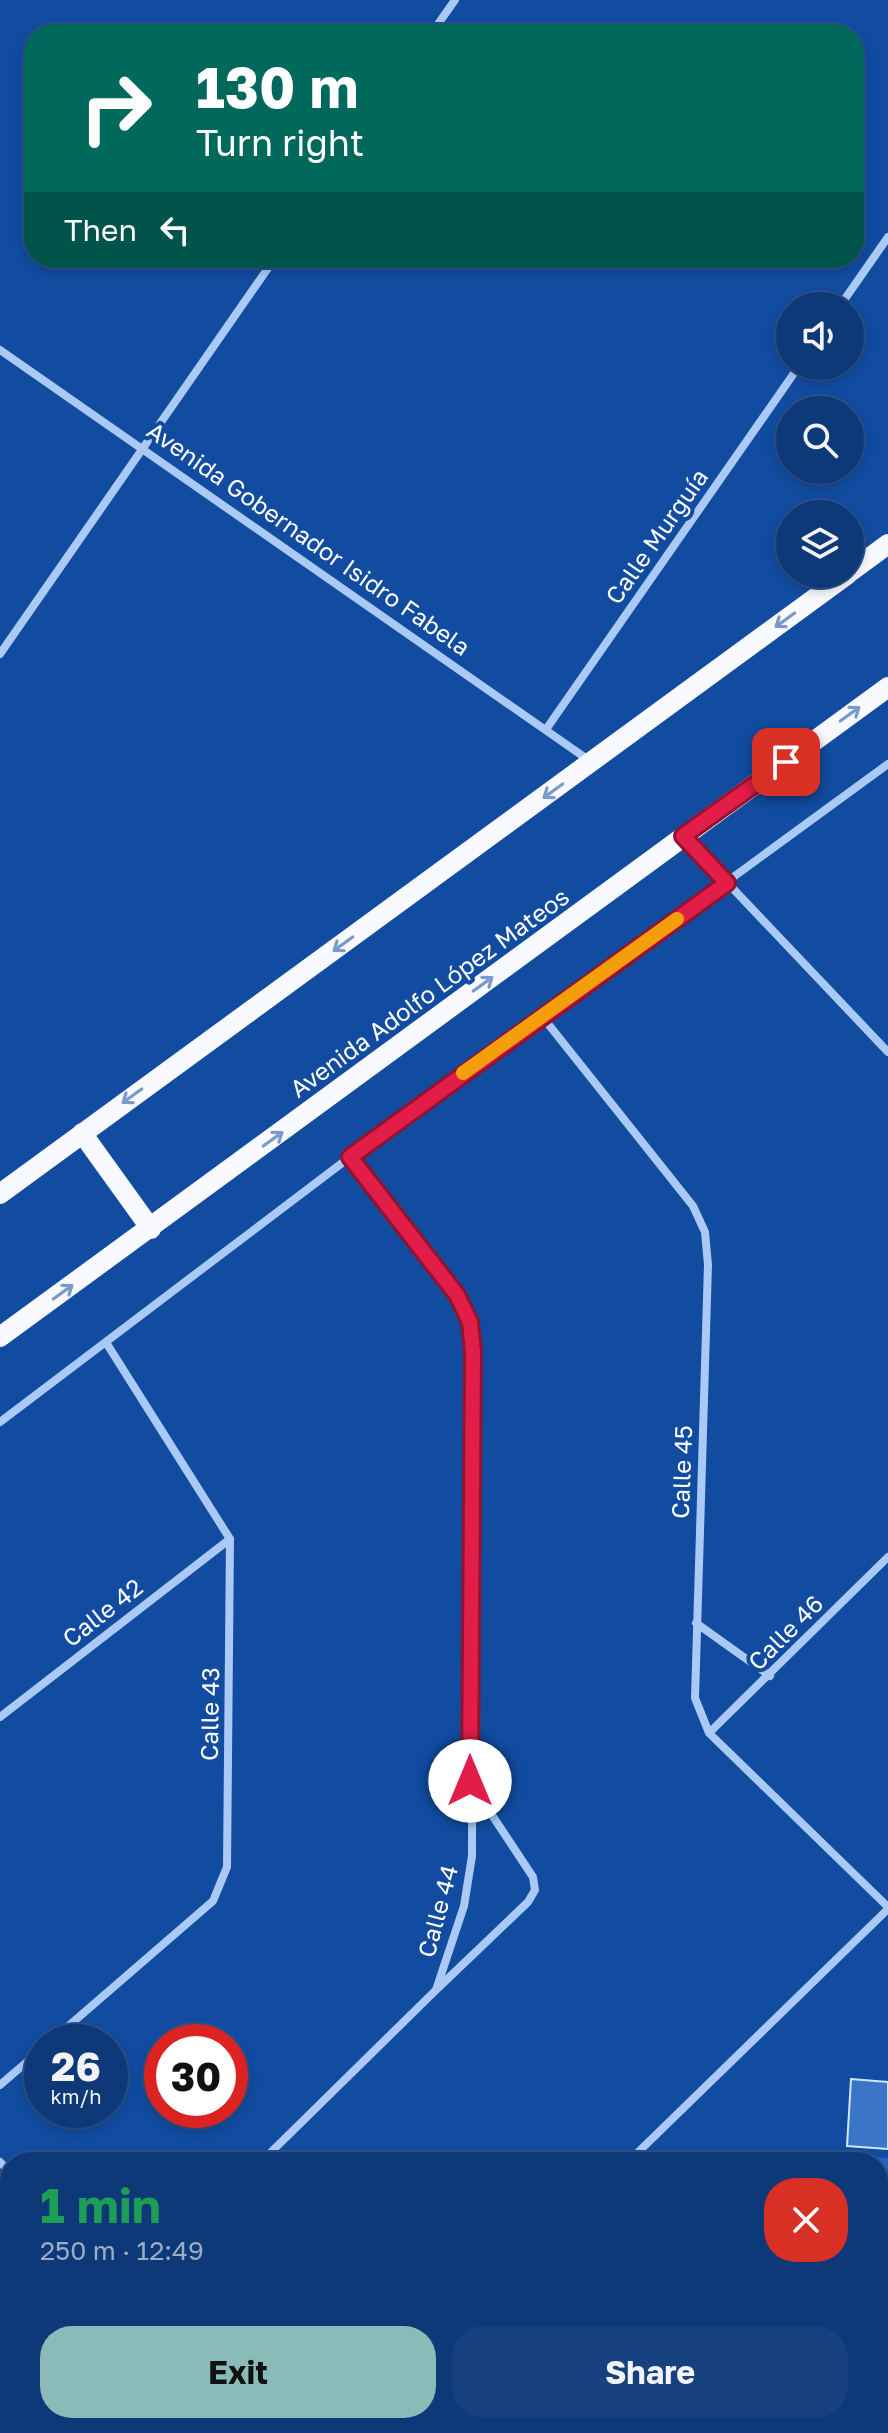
<!DOCTYPE html>
<meta charset="utf-8">
<style>
:root{--surface:#0d3979;--page:#16407e;--text:#f1f3f6;--muted:#9aacc6;--line:#2d538a;--accent:#8bbbb9}
body{margin:0;font-family:"Golos Text",sans-serif;background:var(--page);color:var(--text);height:100vh;display:flex;flex-direction:column;font-size:30px;white-space:nowrap}
*{box-sizing:border-box;margin:0}
p{font-size:26px;color:var(--muted)}
.icon{flex:none;width:44px;height:44px;fill:none;stroke:currentColor;stroke-width:2;stroke-linecap:round;stroke-linejoin:round}
.map{position:relative;flex:1;overflow:hidden}
.panel{position:absolute;left:0px;top:2152px;width:888px;height:282px;display:flex;flex-direction:column;background:var(--surface);border-radius:32px 32px 0 0;box-shadow:0 4px 12px #0003,0 0 0 2px var(--line)}
.panel>*{flex:none}
.guide{position:absolute;left:24px;top:24px;width:840px;height:244px;border-radius:32px;box-shadow:0 4px 12px #0003,0 0 0 2px var(--line);background:#00695c;color:#fff;overflow:hidden}
.fabs{position:absolute;left:776px;top:292px;display:grid;gap:16px}
.fabs a{display:grid;place-items:center;width:88px;height:88px;border-radius:50%;background:var(--surface);box-shadow:0 4px 12px #0003,0 0 0 2px var(--line);font-size:40px}
.speed{position:absolute;left:24px;top:2024px;display:flex;gap:16px;font-size:40px;font-weight:700;text-align:center}
.speed>*{display:grid;place-content:center;width:104px;height:104px;border-radius:50%;background:var(--surface);box-shadow:0 4px 12px #0003,0 0 0 2px var(--line);line-height:1}
.speed small{font-size:20px;font-weight:400}
.speed .limit{border:12px solid #d22;background:#fff;color:#111}
.pin{position:absolute;display:grid;place-items:center;width:68px;height:68px;color:#fff;margin:-34px;border-radius:16px;box-shadow:0 4px 12px #0006}
.me{position:absolute;width:88px;margin:-44px;rotate:0deg;stroke-linejoin:round;filter:drop-shadow(0 0 6px #0008)}
.turn{display:flex;align-items:center;gap:28px;height:168px;padding:0 40px;font-size:36px}
.turn .icon{width:104px;height:104px;stroke-width:2.5}
.turn b{display:block;font-size:56px;line-height:68px}
.then{display:flex;align-items:center;height:76px;padding:0 40px;background:#0003;gap:16px;font-size:30px}
.round{display:grid;place-items:center;flex:none;width:84px;height:84px;border-radius:32px;background:var(--page)}
.overview{display:flex;align-items:center;justify-content:space-between;height:136px;padding:0 40px}
h1{font-size:48px;font-weight:700;line-height:60px;color:#1e9e55}
.action{display:flex;gap:16px;margin-top:auto;padding:16px 40px}
.action a{flex:1;height:92px;border-radius:32px;background:var(--accent);color:#111;font-size:32px;font-weight:700;line-height:92px;text-align:center}
.action a+a{background:var(--page);color:var(--text)}
.map>svg:first-child{display:block}
</style>
<div class="map">
<svg width="888" height="2433" viewBox="0 0 888 2433">
<rect width="100%" height="100%" fill="#114ca1"/>
<!-- green -->
<path fill="#2465bf" d="M845,2154L888,2158V2301L878,2300V2162H844Z"/>
<!-- building -->
<path fill="#3a75c8" stroke="#d3e5fe" stroke-width="2" d="M851,2079L888,2082V2149L847,2146Z"/>
<g fill="none" stroke-linecap="round" stroke-linejoin="round">
<!-- minor -->
<path stroke="#aacaf5" stroke-width="8" d="M431,34L455,0
M840,306L888,237
M0,350L590,761
M0,654L275,258
M547,728L799,366
M684,837L888,1052
M541,1015L693,1206L705,1232L708,1265L695,1698L709,1733L888,1907
M0,1422L350,1157L888,764
M696,1623L770,1676
M0,1717L230,1539
M709,1733L888,1557
M438,1988L528,1902L535,1890L533,1877L470,1782
M50,2042L213,1901L227,1867L230,1539L107,1344
M0,2085L42,2049
M0,2162L10,2172
M261,2162L436,1990L464,1906L472,1856L473,1352L470,1322L457,1295L350,1157
M628,2162L888,1909
M250,2424L258,2433
M19,2433L27,2424
M349,2433L359,2424"/>
<!-- primary -->
<path stroke="#f8faff" stroke-width="20" d="M850,572L888,544
M82,1133L151,1229
M0,1194L848,574
M0,1337L888,687"/>
</g>
<!-- one-way arrows -->
<defs><path id="oneway-shaft" d="M-6 0H5M1.5-3L5.5 0L1.5 3" fill="none" stroke-width="1.6" stroke-linecap="round" stroke-linejoin="round" transform="scale(2)"/></defs>
<g stroke="#799acb">
<use href="#oneway-shaft" transform="translate(785 620) rotate(144)"/>
<use href="#oneway-shaft" transform="translate(850 714) rotate(-36)"/>
<use href="#oneway-shaft" transform="translate(553 791) rotate(144)"/>
<use href="#oneway-shaft" transform="translate(343 944) rotate(144)"/>
<use href="#oneway-shaft" transform="translate(483 984) rotate(-36)"/>
<use href="#oneway-shaft" transform="translate(132 1096) rotate(144)"/>
<use href="#oneway-shaft" transform="translate(273 1139) rotate(-36)"/>
<use href="#oneway-shaft" transform="translate(63 1292) rotate(-36)"/>
</g>
<g fill="none" stroke-linecap="round" stroke-linejoin="round">
<defs>
<path id="route" d="M470,1781L473,1352L470,1322L457,1295L350,1157L727,883L683,836L786,762"/>
</defs>
<!-- route casing -->
<use href="#route" stroke="#92132f" stroke-width="20"/>
<!-- route -->
<use href="#route" stroke="#e11d48" stroke-width="14"/>
<!-- slow -->
<path stroke="#f59e0b" stroke-width="14" d="M463,1073L677,919"/>
</g>
<g text-anchor="middle" dominant-baseline="central" stroke-width="8" stroke-linejoin="round" paint-order="stroke">
<!-- street labels -->
<g font-size="24" fill="#fff" stroke="#114ca1">
<text transform="translate(656 536) rotate(-55)">Calle Murguía</text>
<text transform="translate(309 538) rotate(35)">Avenida Gobernador Isidro Fabela</text>
<text transform="translate(429 992) rotate(-36)">Avenida Adolfo López Mateos</text>
<text transform="translate(681 1472) rotate(-88)">Calle 45</text>
<text transform="translate(102 1612) rotate(-38)">Calle 42</text>
<text transform="translate(785 1632) rotate(-45)">Calle 46</text>
<text transform="translate(209 1714) rotate(-89)">Calle 43</text>
<text transform="translate(437 1911) rotate(-75)">Calle 44</text>
</g>
</g>
</svg>
<div class="fabs">
<a><svg class="icon" aria-label="sound" viewBox="0 0 24 24"><path d="M4 9h4l5-4v14l-5-4H4zM17 9q2 3 0 6"/></svg></a>
<a><svg class="icon" aria-label="search" viewBox="0 0 24 24"><circle cx="10" cy="10" r="6"/><path d="M15 15l6 6"/></svg></a>
<a><svg class="icon" aria-label="layers" viewBox="0 0 24 24"><path d="M12 4l9 5-9 5-9-5zM3 14l9 5 9-5"/></svg></a>
</div>
<div class="speed"><div>26<small>km/h</small></div><div class="limit">30</div></div>
<div class="pin" style="left:786px;top:762px;background:#d93025"><svg class="icon" aria-label="arrive" viewBox="0 0 24 24"><path d="M6 21V4h12l-3 4 3 4H6"/></svg></div>
<svg class="me" style="left:470px;top:1781px" viewBox="-20 -20 40 40"><circle r="19" fill="#fff"/><path d="M0-13L10 11 0 6-10 11z" fill="#e11d48"/></svg>
<div class="guide">
<div class="turn"><svg class="icon" aria-label="right" viewBox="0 0 24 24"><path d="M7 20v-9h11M14 6l5 5-5 5"/></svg><div><b>130 m</b>Turn right</div></div>
<div class="then">Then<svg class="icon" aria-label="left" viewBox="0 0 24 24"><path d="M17 20v-9H6M10 6l-5 5 5 5"/></svg></div>
</div>
<section class="panel">
<div class="overview"><div><h1>1 min</h1><p>250 m · 12:49</p></div><a class="round" style="background:#d93025;color:#fff"><svg class="icon" aria-label="close" viewBox="0 0 24 24"><path d="M6 6l12 12M18 6L6 18"/></svg></a></div>
<div class="action"><a>Exit</a><a>Share</a></div>
</section>
</div>
